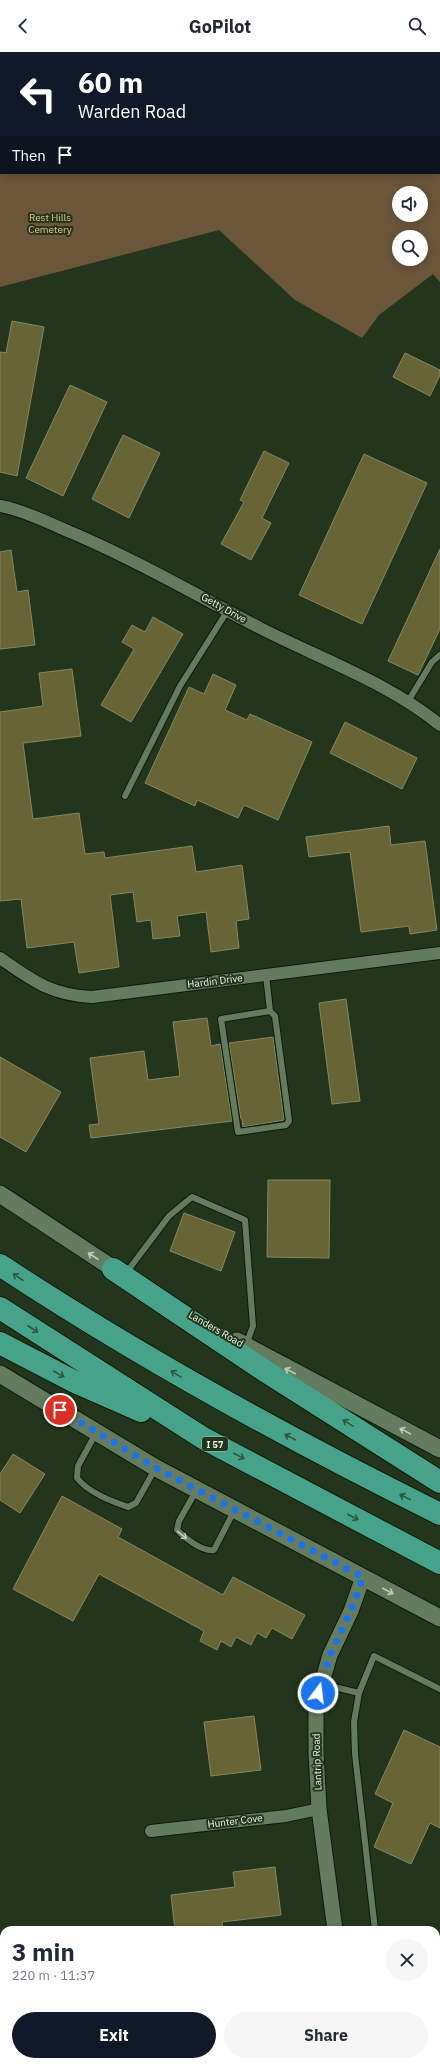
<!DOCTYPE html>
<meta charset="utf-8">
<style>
:root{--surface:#fff;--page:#f6f6f7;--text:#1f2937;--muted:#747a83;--accent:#111827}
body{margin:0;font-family:"IBM Plex Sans",sans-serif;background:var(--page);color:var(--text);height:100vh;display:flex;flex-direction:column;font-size:15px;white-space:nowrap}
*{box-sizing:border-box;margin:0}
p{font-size:13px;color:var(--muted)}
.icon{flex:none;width:22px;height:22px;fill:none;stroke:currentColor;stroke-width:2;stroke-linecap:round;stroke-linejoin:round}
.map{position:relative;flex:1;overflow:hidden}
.drawer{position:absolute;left:0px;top:1874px;width:440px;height:140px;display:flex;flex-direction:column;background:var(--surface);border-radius:12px 12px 0 0;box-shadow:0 2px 10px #0003}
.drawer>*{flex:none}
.guide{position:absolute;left:0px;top:0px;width:440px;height:122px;box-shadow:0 2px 10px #0003;background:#111827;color:#fff;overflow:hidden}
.buttons{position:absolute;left:392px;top:134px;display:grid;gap:8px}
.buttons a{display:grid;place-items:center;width:36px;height:36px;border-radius:50%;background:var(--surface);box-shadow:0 2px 10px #0003;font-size:20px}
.pin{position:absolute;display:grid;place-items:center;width:34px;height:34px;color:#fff;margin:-17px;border:2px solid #fff;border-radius:50%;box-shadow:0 1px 4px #0007}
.me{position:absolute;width:44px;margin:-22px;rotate:15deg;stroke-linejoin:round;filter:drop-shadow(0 0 3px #0008)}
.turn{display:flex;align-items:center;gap:14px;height:84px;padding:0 12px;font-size:18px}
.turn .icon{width:52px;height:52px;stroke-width:2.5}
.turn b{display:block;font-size:28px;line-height:34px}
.then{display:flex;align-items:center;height:38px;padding:0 12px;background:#0003;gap:8px;font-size:15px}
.round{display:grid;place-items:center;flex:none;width:42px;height:42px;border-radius:21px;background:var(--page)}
.headline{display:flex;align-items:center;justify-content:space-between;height:68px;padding:0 12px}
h1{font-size:24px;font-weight:700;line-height:30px}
.action{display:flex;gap:8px;margin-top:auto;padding:8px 12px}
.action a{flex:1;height:46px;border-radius:24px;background:var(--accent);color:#fff;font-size:16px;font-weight:700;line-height:46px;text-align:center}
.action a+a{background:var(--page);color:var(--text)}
header{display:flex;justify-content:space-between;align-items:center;height:52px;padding:0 12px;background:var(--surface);font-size:18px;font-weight:700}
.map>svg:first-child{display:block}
</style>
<header><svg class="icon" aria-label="back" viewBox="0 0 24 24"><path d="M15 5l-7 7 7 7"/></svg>GoPilot<svg class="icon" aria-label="search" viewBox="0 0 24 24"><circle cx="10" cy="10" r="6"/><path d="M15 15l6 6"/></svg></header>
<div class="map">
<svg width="440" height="2014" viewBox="0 0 440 2014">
<rect width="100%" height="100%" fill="#23361d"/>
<!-- green -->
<path fill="#6b563a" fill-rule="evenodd" d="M0,0H440V230L433,222L379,263L362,286L295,248L219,178L0,235ZM1,1H439V121H1ZM399,141H421V163H399ZM399,185H421V207H399Z"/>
<!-- building -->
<path fill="#676436" stroke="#878663" d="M12,269L44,275L17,424L0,420V300L6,301Z
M405,301L440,318V323L430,344L393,325Z
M70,333L107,350L63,444L26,426Z
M123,383L160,401L129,466L92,447Z
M264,399L289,411L262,466L271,471L251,508L221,492L244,450L240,448Z
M364,402L427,431L362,572L299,543Z
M440,497V577L418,623L388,609Z
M11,498L17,540L28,538L35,593L0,597V500Z
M153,565L183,582L131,670L101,653L134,597L122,590L132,573L145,580Z
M72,617L81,684L23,691L33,767L79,761L85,802L104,800L105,806L192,794L196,820L242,813L249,867L236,869L239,896L211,900L206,860L177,864L180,884L153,887L151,868L137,870L133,840L110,843L119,915L79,921L74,890L27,896L21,847L0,849V660L43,654L39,621Z
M213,622L236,633L225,658L247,668L250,662L312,690L278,768L244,753L238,766L197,748L195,754L145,731L189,635L204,642Z
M345,670L417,706L402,737L330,701Z
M389,774L391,793L425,789L437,878L410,882L409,874L361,880L350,800L309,805L306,785Z
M346,947L360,1049L332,1052L319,951Z
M207,966L211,994L220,992L232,1069L91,1086L89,1073L99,1072L90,1006L144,999L148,1028L180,1024L173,970Z
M273,985L284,1068L243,1075L242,1067H241L229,991Z
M0,1005L61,1040L26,1100L0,1085Z
M268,1128H330L329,1206L267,1205Z
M184,1161L235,1180L221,1219L170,1199Z
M13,1402L45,1422L20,1461L0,1448V1422Z
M62,1444L122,1477L118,1485L223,1543L233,1525L305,1563L292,1587L272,1576L266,1586L257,1581L251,1593L236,1585L231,1595L221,1589L217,1598L200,1589L204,1579L99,1522L73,1569L13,1537Z
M254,1664L261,1718L211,1724L204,1670Z
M404,1678L440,1695V1776L430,1771L411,1812L374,1795L393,1751L375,1742Z
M275,1815L281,1863L222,1870L223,1878H175L171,1843L235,1835L233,1820Z"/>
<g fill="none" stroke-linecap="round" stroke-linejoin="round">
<defs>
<path id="service" d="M407,651L432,610L440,603
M125,744L180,634L228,558
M266,923L270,959L221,967L238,1080L286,1073L289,1069L275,964L270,959
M126,1221L169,1164L192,1145L245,1168L253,1274L246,1293
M96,1381L78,1414L77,1426C89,1441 111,1449 128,1455L136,1451L155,1417
M196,1439L179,1469L177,1478C185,1486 202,1500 214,1498L234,1459
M322,1632L359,1641L354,1670L355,1702L375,1878
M359,1641L374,1604L440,1637
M436,1939H440"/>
<path id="minor" d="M0,454C21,458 43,468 63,477C131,505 196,543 262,577C319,606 391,632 440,673
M0,906C33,929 51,943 92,945L440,901
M151,1779L286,1764L319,1757"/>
<path id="tertiary" d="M335,1878L319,1757L316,1700V1651L330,1603L351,1559L363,1525
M344,2010V2014"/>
<path id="secondary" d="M0,1142L123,1223
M237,1289L440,1397
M0,1322L156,1416L440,1566"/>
<path id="motorway" d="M0,1213C141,1306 289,1387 440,1462
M113,1217L265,1319L440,1430
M0,1256L203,1386L440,1511
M0,1291L75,1330L141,1359"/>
</defs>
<!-- service casing -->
<use href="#service" stroke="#0b1d06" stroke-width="8"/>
<!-- minor casing -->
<use href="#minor" stroke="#0b1d06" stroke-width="14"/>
<!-- tertiary casing -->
<use href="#tertiary" stroke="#0b1d06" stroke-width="17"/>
<!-- secondary casing -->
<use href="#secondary" stroke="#0b1d06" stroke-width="19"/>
<!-- motorway casing -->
<use href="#motorway" stroke="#0b1d06" stroke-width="24"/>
<!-- service -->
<use href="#service" stroke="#657b5f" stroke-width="6"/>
<!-- minor -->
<use href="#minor" stroke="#657b5f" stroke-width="12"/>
<!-- tertiary -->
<use href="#tertiary" stroke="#657b5f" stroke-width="15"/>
<!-- secondary -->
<use href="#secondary" stroke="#657b5f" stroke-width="17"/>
<!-- motorway -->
<use href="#motorway" stroke="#46a389" stroke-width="22"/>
</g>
<!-- one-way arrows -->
<defs><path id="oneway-shaft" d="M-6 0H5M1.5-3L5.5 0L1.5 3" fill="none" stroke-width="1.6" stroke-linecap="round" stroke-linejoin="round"/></defs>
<g stroke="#bdcdb9">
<use href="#oneway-shaft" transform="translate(93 1204) rotate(-147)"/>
<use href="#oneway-shaft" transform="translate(290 1319) rotate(-152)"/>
<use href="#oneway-shaft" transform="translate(405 1379) rotate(-152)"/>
<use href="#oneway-shaft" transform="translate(182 1483) rotate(39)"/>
<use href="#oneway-shaft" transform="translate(388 1539) rotate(28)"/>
</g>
<g stroke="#2e573d">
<use href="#oneway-shaft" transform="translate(18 1225) rotate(-146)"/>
<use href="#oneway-shaft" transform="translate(33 1277) rotate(33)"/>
<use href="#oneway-shaft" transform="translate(59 1322) rotate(28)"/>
<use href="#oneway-shaft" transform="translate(176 1322) rotate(-149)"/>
<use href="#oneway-shaft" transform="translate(348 1371) rotate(-148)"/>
<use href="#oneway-shaft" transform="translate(290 1385) rotate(-152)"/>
<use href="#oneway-shaft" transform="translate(239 1404) rotate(27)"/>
<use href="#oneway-shaft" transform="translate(405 1445) rotate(-154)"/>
<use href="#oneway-shaft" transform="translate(353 1465) rotate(28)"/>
</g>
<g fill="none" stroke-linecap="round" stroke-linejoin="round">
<!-- route -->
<path stroke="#1a73e8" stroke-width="7" stroke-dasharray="0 12.6" d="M60,1358L156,1416L363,1525L351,1559L330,1603L318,1641"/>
</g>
<g text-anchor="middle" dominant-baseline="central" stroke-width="4" stroke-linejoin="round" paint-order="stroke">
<!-- shield labels -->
<rect fill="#23361d" stroke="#b0beac" stroke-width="1" x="202" y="1385" width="26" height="14" rx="3"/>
<g font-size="9" font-weight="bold" fill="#edf9e9">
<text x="215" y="1392">I 57</text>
</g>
<!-- park labels -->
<g font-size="10" fill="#f0c082" stroke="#23361d">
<text x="50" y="165">Rest Hills<tspan x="50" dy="12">Cemetery</tspan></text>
</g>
<!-- street labels -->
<g font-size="10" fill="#edf9e9" stroke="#23361d">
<text transform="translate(224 556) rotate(29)">Getty Drive</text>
<text transform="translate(215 929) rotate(-7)">Hardin Drive</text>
<text transform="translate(216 1277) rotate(30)">Landers Road</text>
<text transform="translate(317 1710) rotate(-92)">Lantrip Road</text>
<text transform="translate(235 1769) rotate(-7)">Hunter Cove</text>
</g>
</g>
</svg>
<div class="buttons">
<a><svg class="icon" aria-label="sound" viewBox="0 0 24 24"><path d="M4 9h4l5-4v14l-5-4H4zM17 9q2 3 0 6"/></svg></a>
<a><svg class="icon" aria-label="search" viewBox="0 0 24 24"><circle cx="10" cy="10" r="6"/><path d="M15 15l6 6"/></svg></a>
</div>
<div class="pin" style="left:60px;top:1358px;background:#d93025"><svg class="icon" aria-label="arrive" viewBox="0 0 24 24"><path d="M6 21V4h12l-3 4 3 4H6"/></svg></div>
<svg class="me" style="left:318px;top:1641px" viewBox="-20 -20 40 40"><circle r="17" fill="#1a73e8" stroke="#fff" stroke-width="3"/><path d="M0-11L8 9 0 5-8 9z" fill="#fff"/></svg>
<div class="guide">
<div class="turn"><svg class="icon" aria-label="left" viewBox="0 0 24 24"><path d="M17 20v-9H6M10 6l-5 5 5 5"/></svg><div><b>60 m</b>Warden Road</div></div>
<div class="then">Then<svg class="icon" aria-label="arrive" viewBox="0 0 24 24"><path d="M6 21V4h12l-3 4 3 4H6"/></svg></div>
</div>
<section class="drawer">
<div class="headline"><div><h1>3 min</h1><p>220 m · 11:37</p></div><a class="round"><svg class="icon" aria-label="close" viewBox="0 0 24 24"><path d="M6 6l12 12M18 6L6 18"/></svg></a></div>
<div class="action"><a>Exit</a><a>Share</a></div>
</section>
</div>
